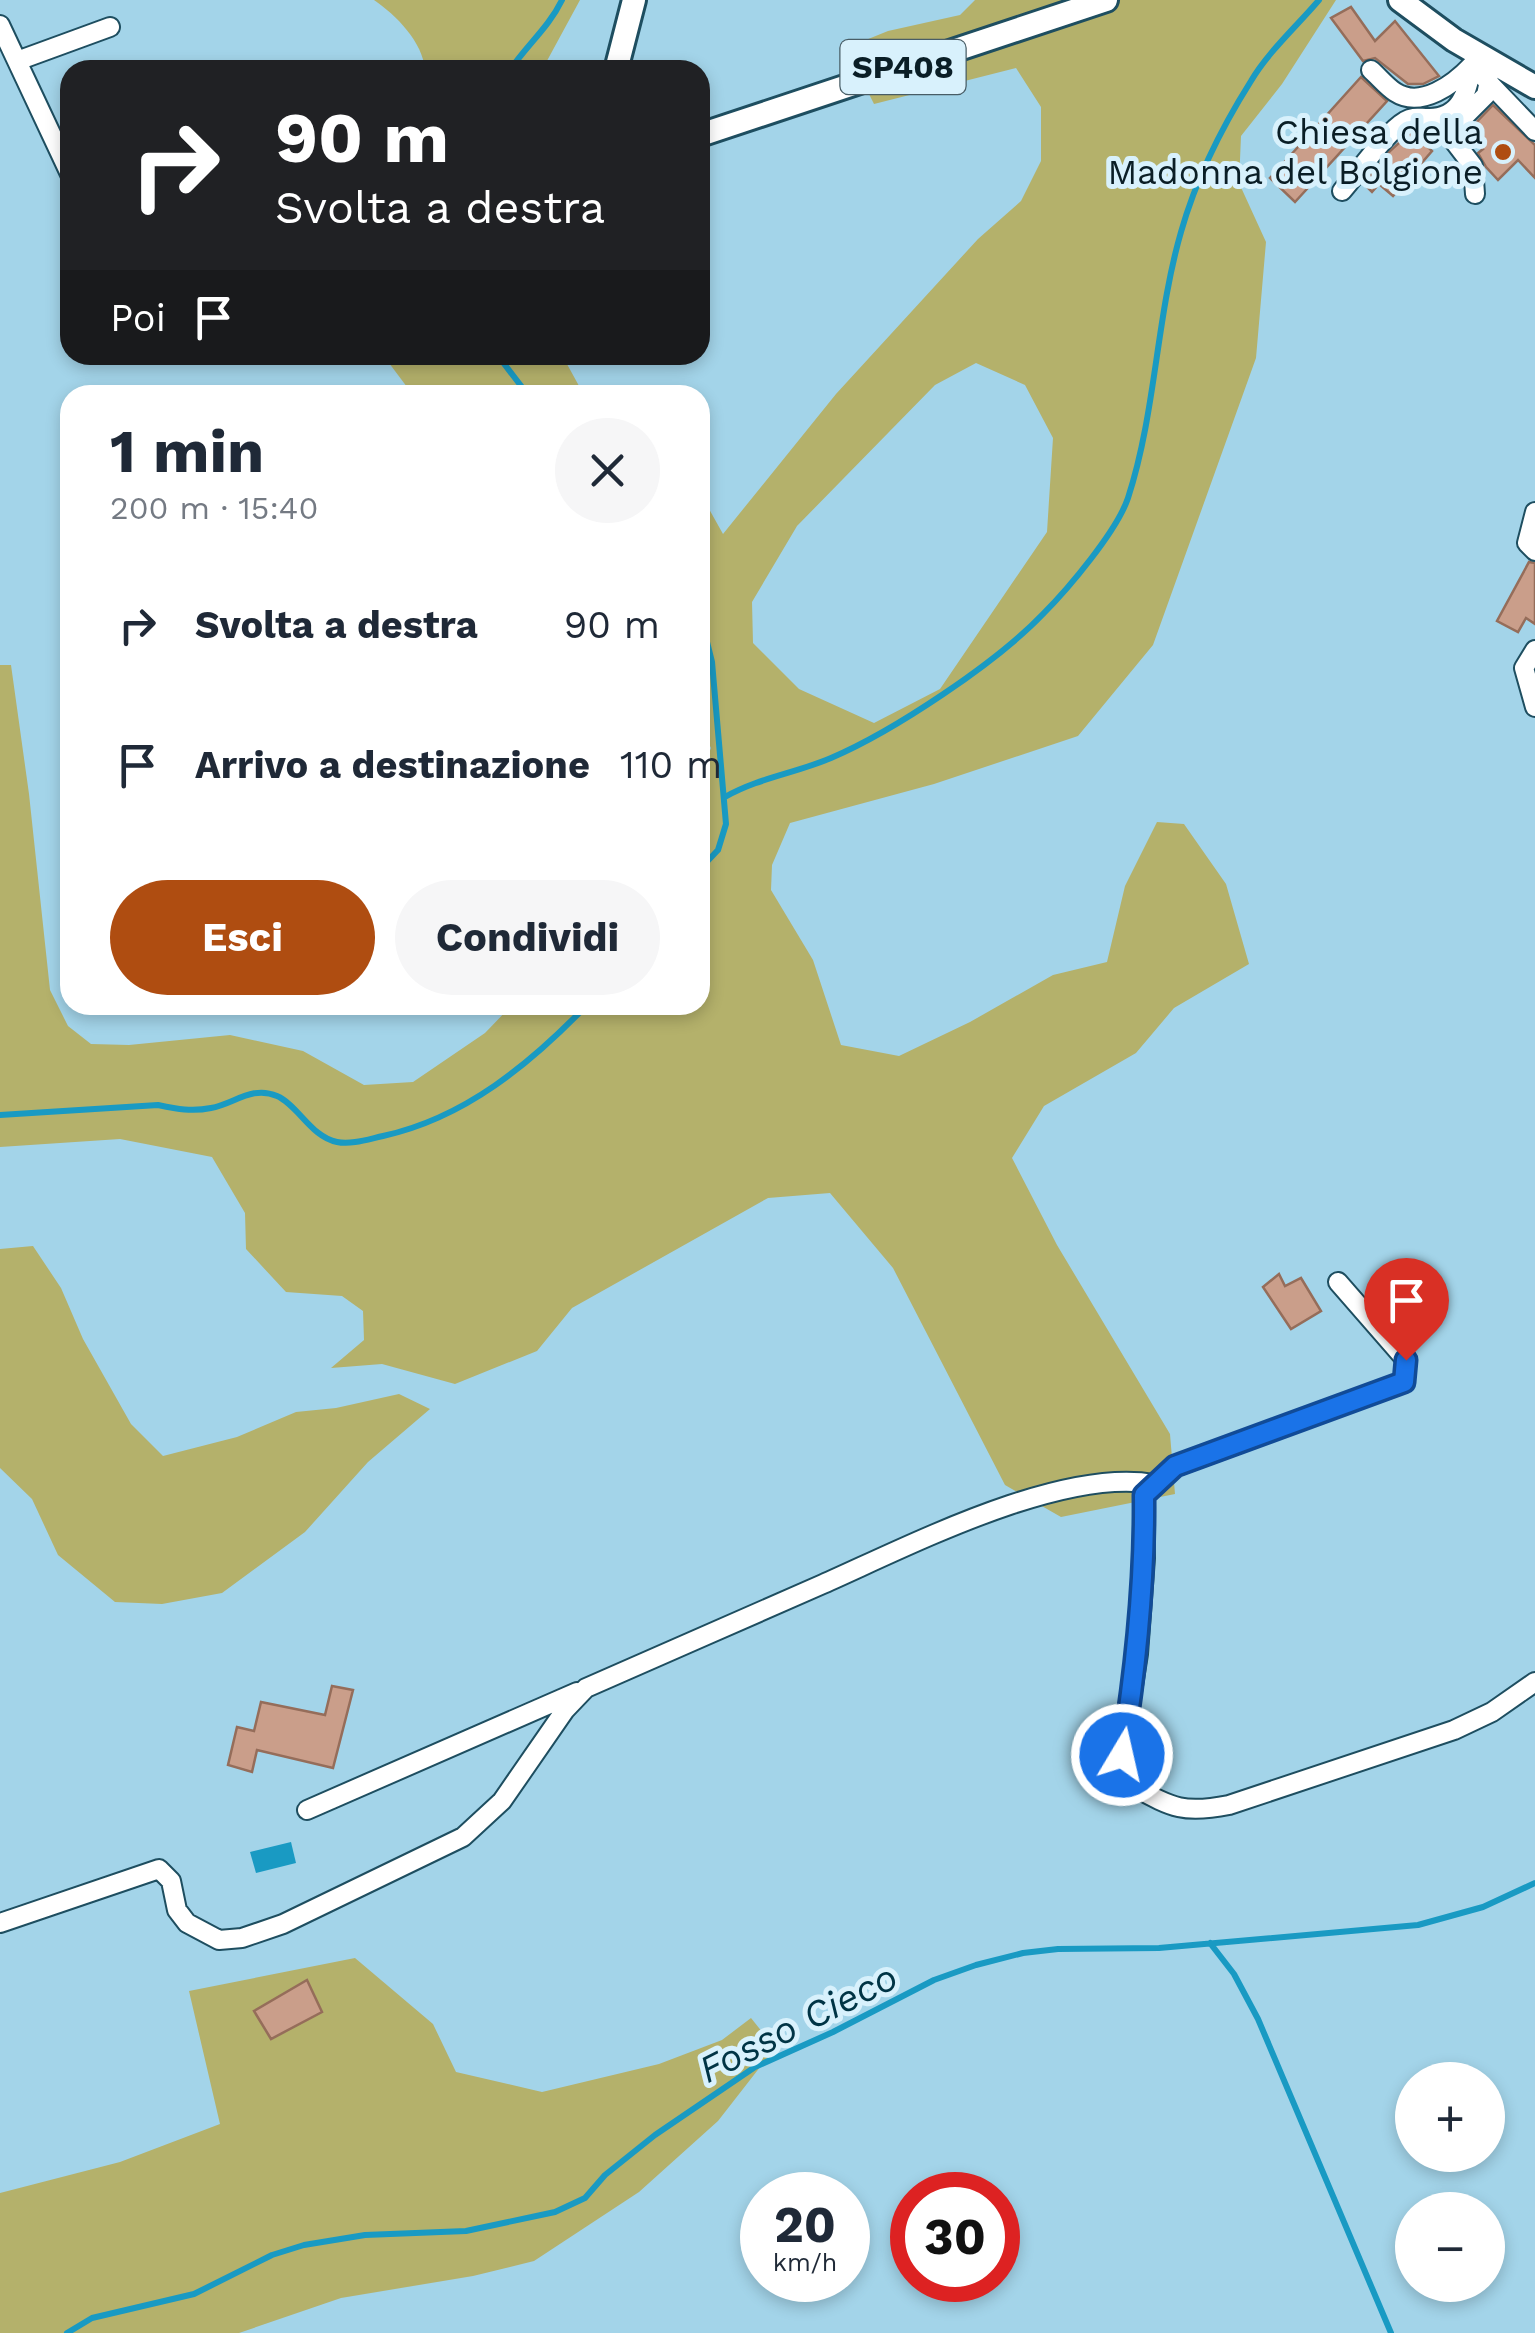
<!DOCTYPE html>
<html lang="it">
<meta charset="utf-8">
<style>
:root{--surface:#fff;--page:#f6f6f7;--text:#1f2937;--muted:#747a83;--accent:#af4d11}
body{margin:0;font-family:"Work Sans",sans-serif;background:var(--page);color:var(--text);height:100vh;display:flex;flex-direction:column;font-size:38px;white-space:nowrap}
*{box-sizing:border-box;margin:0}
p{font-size:32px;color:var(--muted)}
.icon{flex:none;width:55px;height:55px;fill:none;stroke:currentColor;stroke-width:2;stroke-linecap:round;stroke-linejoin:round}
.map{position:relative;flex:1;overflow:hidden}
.panel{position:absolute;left:60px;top:385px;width:650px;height:630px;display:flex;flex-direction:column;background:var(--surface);border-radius:30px;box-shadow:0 5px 15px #0003}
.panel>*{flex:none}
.top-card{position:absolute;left:60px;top:60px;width:650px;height:305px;border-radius:30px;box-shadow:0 5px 15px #0003;background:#202124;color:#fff;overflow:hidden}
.fabs{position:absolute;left:1395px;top:2062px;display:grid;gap:20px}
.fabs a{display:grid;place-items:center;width:110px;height:110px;border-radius:50%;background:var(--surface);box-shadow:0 5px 15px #0003;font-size:50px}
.speed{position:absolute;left:740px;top:2172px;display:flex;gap:20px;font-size:50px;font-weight:700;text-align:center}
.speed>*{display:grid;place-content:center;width:130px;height:130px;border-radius:50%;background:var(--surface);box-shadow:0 5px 15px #0003;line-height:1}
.speed small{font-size:25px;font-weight:400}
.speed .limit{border:15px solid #d22;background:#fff;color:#111}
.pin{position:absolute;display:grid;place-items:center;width:85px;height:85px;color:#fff;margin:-102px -42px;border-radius:50% 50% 50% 0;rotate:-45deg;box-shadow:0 0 10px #0007}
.pin .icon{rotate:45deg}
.me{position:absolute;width:110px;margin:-55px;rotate:9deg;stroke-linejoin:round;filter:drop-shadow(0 0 8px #0008)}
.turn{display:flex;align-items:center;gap:35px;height:210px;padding:0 50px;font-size:45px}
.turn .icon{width:130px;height:130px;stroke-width:2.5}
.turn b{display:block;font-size:70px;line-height:85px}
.then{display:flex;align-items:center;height:95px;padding:0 50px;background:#0003;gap:20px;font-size:38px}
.round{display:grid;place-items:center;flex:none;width:105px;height:105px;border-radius:52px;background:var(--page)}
.overview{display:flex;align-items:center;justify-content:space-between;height:170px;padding:0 50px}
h1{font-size:60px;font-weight:700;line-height:75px}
.cta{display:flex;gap:20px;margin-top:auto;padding:20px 50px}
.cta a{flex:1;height:115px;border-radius:60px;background:var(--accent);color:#fff;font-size:40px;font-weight:700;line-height:115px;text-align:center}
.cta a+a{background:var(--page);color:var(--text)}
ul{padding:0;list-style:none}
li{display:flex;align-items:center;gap:30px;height:140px;padding:0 50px}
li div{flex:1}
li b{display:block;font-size:38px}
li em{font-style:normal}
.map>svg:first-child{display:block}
</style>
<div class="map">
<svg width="1535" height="2333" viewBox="0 0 1535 2333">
<rect width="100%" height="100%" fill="#a3d4e9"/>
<!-- green -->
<path fill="#b4b16b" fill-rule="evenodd" d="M374,0H580L542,70H425C423,42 396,15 374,0Z
M975,0H1336L1282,84L1241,136L1239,183L1266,242L1256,358L1153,645L1078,736L934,784L790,823L772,865L771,890L813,960L841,1045L899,1056L970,1022L1053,975L1107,962L1125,886L1157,822L1184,824L1226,884L1249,964L1174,1008L1136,1053L1044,1106L1012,1158L1057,1245L1170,1434L1175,1494L1061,1517L1005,1485L893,1268L830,1193L768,1198L572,1308L537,1351L455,1384L382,1364L331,1368L364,1340L363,1311L342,1296L286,1292L246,1249L245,1213L212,1157L120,1139L0,1147V665H11L29,794L50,990L68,1026L91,1044L129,1045L230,1035L303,1051L364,1085L413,1082L485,1033L512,1005H700V775L711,748L700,726V461L704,500L723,534L836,394L978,239L1021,201L1041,161V107L1016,68L874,104L846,48L888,31L960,15ZM976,363L1025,385L1053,438L1047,532L940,689L874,723L799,689L753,643L752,602L797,526L935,385Z
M383,355H562L584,395H413Z
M33,1246L61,1288L83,1339L131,1424L163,1456L237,1437L296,1412L336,1408L399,1394L430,1409L368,1462L305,1532L222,1593L162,1604L115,1602L58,1555L32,1499L0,1468V1249Z
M355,1958L433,2024L456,2072L542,2092L659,2064L722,2040L751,2018L775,2048L718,2121L639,2192L534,2261L473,2276L341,2298L239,2333H0V2193L120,2162L220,2124L189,1991Z"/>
<!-- water -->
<path fill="#199ac3" d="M291,1842L296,1863L256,1873L250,1852Z"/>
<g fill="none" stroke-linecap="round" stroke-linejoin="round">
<!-- stream -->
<path stroke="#199ac3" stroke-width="6" d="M510,70C527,45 549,27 562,0
M490,355L502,361L528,395
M700,614L712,662L726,824L718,850L700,869
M725,797C758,778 796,773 831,758C894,731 996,663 1043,614C1068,589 1117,531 1128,498C1156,412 1156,318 1181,232C1196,179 1222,127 1251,81C1268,52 1297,26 1319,0
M0,1115L158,1105C177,1109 192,1112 211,1108C234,1104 252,1085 277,1096C298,1105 311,1137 337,1142C351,1145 369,1139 383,1136C465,1118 530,1064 587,1005
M1210,1943L1234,1974L1258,2019L1391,2333
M67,2333L92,2318L194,2294L272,2255L304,2245L365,2235L466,2231L555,2212L585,2198L605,2175L655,2135L755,2067L833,2032L934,1980L976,1965L1023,1953L1058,1949L1159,1948L1418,1925L1483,1907L1535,1883"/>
</g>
<!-- building -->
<path fill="#ca9e8a" stroke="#956d5a" stroke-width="2.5" d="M1351,7L1375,41L1395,21L1439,76L1423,84H1408L1375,58L1363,61L1331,18Z
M1361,77L1387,101L1295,202L1270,178Z
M1493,105L1535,145V178L1518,160L1498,180L1486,167L1478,153L1483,149L1467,132Z
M1412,131L1432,151L1393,196L1379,184L1372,192L1364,184L1390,151Z
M1529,562L1535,563V624L1526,618L1518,632L1497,621Z
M1279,1274L1285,1286L1301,1278L1321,1311L1291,1329L1263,1287Z
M332,1686L353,1690L333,1768L257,1750L252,1772L228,1765L237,1727L254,1731L261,1702L325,1715Z
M307,1980L322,2012L271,2039L254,2011Z"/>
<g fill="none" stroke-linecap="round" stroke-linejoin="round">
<defs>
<path id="minor" d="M0,25L70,174
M1476,59L1472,65L1535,131
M17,61L110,27
M1371,70C1379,77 1386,86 1395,92C1421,109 1454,84 1472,65
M1446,117L1450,136L1473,166L1475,194
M1458,123L1486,95L1489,81
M1342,191C1357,174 1387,131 1405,121C1413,116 1419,118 1428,118C1460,119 1468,92 1472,65
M1535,512L1527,543L1535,551
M1535,650L1524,668L1535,707
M1338,1282L1406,1360L1404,1382L1175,1467L1144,1495L1145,1558L1138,1654L1122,1755L1134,1787C1173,1808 1184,1814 1229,1805L1454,1730L1492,1712L1535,1682
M307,1810L577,1692
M0,1923L159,1869L171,1881L177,1910L187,1923L219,1940L242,1938L283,1924L463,1837L502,1801L565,1710L586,1688C665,1653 744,1619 823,1584C909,1546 1061,1467 1154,1484"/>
<path id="major" d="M1400,0L1454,40L1535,87
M616,70L634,0
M700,135L1106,0"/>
</defs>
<!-- minor casing -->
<use href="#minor" stroke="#1e4e60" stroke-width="22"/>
<!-- major casing -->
<use href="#major" stroke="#1e4e60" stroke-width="28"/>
<!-- minor -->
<use href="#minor" stroke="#fff" stroke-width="18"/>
<!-- major -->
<use href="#major" stroke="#fff" stroke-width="22"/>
</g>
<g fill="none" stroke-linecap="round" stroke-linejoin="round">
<defs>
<path id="route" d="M1122,1755C1136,1668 1145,1583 1144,1495L1175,1466L1404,1382L1406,1360"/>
</defs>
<!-- route casing -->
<use href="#route" stroke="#114b97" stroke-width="25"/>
<!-- route -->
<use href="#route" stroke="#1a73e8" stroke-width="18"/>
</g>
<!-- markers -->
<circle fill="#af4d11" stroke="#d8f1fc" stroke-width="4" cx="1503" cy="152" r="10"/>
<g text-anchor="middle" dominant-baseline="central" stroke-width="10" stroke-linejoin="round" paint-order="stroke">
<!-- shield labels -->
<rect fill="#d8f1fc" stroke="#485d66" stroke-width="2.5" x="840.5" y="40" width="125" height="54" rx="8"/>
<g font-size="32" font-weight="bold" fill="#0a1e26">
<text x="903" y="67">SP408</text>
</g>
<!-- poi labels -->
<g font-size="35" fill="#0a1e26" stroke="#d8f1fc" text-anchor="end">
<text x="1483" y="132">Chiesa della<tspan x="1483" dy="40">Madonna del Bolgione</tspan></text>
</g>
<!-- water labels -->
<g font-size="38" font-style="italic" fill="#003445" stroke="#d8f1fc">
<text transform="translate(798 2023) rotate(-27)">Fosso Cieco</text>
</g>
</g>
</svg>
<div class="fabs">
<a>+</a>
<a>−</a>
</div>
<div class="speed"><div>20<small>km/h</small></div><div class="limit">30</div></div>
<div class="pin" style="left:1406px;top:1360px;background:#d93025"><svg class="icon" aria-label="arrive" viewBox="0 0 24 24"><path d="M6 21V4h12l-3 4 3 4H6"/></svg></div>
<svg class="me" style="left:1122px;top:1755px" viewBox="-20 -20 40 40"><circle r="17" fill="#1a73e8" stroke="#fff" stroke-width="3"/><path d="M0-11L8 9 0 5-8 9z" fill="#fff"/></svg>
<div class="top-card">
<div class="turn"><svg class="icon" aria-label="right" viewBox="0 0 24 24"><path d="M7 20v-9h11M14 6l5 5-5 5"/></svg><div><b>90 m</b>Svolta a destra</div></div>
<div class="then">Poi<svg class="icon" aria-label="arrive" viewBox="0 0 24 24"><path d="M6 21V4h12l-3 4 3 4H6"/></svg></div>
</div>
<section class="panel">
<div class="overview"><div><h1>1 min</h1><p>200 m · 15:40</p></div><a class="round"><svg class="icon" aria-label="close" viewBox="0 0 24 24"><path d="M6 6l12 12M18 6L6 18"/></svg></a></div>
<ul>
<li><svg class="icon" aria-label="right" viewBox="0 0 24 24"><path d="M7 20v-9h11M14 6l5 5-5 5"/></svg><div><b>Svolta a destra</b></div><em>90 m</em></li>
<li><svg class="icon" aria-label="arrive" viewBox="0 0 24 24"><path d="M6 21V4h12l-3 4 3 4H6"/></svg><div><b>Arrivo a destinazione</b></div><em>110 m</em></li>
</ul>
<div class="cta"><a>Esci</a><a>Condividi</a></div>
</section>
</div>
